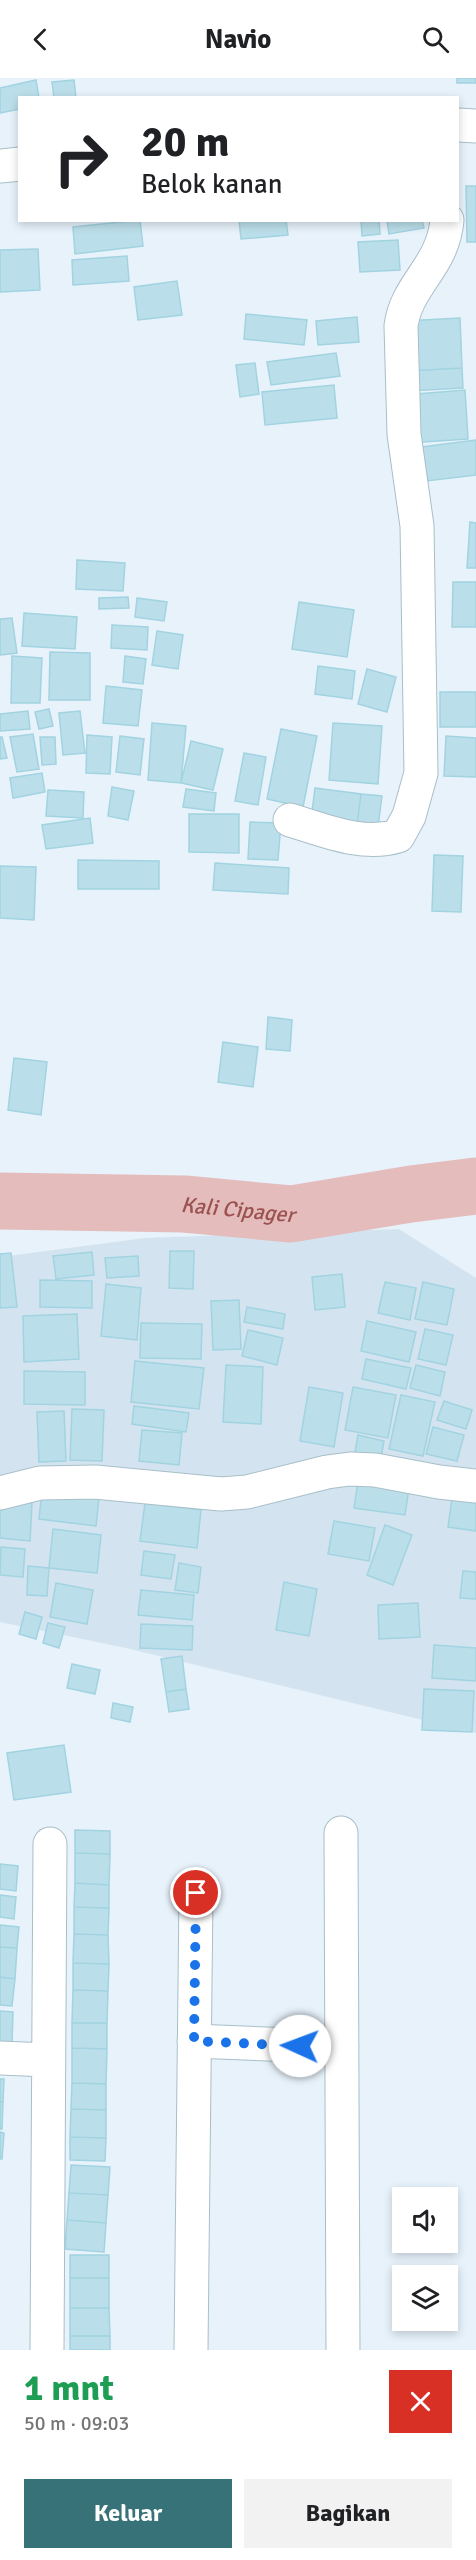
<!DOCTYPE html>
<html lang="id">
<meta charset="utf-8">
<style>
:root{--surface:#fff;--page:#f2f2f2;--text:#202124;--muted:#757577;--accent:#367278}
body{margin:0;font-family:Signika,sans-serif;background:var(--page);color:var(--text);height:100vh;display:flex;flex-direction:column;font-size:22px;white-space:nowrap}
*{box-sizing:border-box;margin:0}
p{font-size:20px;color:var(--muted)}
.icon{flex:none;width:33px;height:33px;fill:none;stroke:currentColor;stroke-width:2;stroke-linecap:round;stroke-linejoin:round}
.map{position:relative;height:2272px;overflow:hidden}
.panel{display:flex;flex-direction:column;background:var(--surface);flex:1}
.panel>*{flex:none}
.banner{position:absolute;left:18px;top:18px;width:441px;height:126px;border-radius:0px;box-shadow:0 3px 9px #0003;background:#fff;color:var(--text);overflow:hidden}
.controls{position:absolute;left:392px;top:2109px;display:grid;gap:12px}
.controls a{display:grid;place-items:center;width:66px;height:66px;border-radius:0px;background:var(--surface);box-shadow:0 3px 9px #0003;font-size:30px}
.pin{position:absolute;display:grid;place-items:center;width:51px;height:51px;color:#fff;margin:-26px;border:3px solid #fff;border-radius:50%;box-shadow:0 2px 6px #0007}
.me{position:absolute;width:66px;margin:-33px;rotate:272deg;stroke-linejoin:round;filter:drop-shadow(0 0 4px #0008)}
.turn{display:flex;align-items:center;gap:21px;height:126px;padding:0 24px;font-size:27px}
.turn .icon{width:78px;height:78px;stroke-width:2.5}
.turn b{display:block;font-size:42px;line-height:51px}
.round{display:grid;place-items:center;flex:none;width:63px;height:63px;border-radius:0px;background:var(--page)}
.headline{display:flex;align-items:center;justify-content:space-between;height:102px;padding:0 24px}
h1{font-size:36px;font-weight:700;line-height:45px;color:#1e9e55}
.primary-button{display:flex;gap:12px;margin-top:auto;padding:12px 24px}
.primary-button a{flex:1;height:69px;border-radius:0px;background:var(--accent);color:#fff;font-size:24px;font-weight:700;line-height:69px;text-align:center}
.primary-button a+a{background:var(--page);color:var(--text)}
header{display:flex;justify-content:space-between;align-items:center;height:78px;padding:0 24px;background:var(--surface);font-size:27px;font-weight:700}
.map>svg:first-child{display:block}
</style>
<header><svg class="icon" aria-label="back" viewBox="0 0 24 24"><path d="M15 5l-7 7 7 7"/></svg>Navio<svg class="icon" aria-label="search" viewBox="0 0 24 24"><circle cx="10" cy="10" r="6"/><path d="M15 15l6 6"/></svg></header>
<div class="map">
<svg width="476" height="2272" viewBox="0 0 476 2272">
<rect width="100%" height="100%" fill="#e7f2fb"/>
<!-- residential -->
<path fill="#d3e4f0" d="M399,1151L476,1200V1655L126,1570L0,1544V1179L145,1160Z"/>
<g fill="none" stroke-linecap="round" stroke-linejoin="round">
<!-- river -->
<path stroke="#e4bcbc" stroke-width="57" id="s1" d="M0,1123L184,1126L291,1136L411,1116L476,1108"/>
</g>
<!-- building -->
<path fill="#bbdfea" stroke="#a1d3e1" stroke-width="1.5" d="M457,0H476V5H457Z
M36,2L39,20H20V31L0,35V10Z
M74,2L76,20H54L52,4Z
M466,108H476V164H467Z
M140,142L143,168L75,176L73,149Z
M239,142H286L288,157L241,161Z
M361,142H379L380,156L362,158Z
M387,142H422L424,150L389,156Z
M398,162L400,192L360,194L358,164Z
M38,171L40,212L0,214V172Z
M127,178L129,203L73,207L72,182Z
M177,203L182,237L138,242L134,209Z
M246,236L307,242L304,267L244,261Z
M357,239L359,264L318,267L316,243Z
M460,240L462,290L407,293L404,243Z
M336,275L340,298L271,307L267,284Z
M255,285L259,316L240,319L236,287Z
M462,290L463,310L408,313L407,293Z
M334,307L337,340L265,347L262,314Z
M465,312L468,361L408,365L404,317Z
M476,362V397L418,404L414,370Z
M470,444L476,445V490H467Z
M77,482L125,485L123,513L76,511Z
M453,504H476V549H452Z
M128,519L129,530L99,531V520Z
M137,520L167,524L164,543L135,539Z
M299,524L354,532L347,579L292,571Z
M24,535L77,539L75,571L22,568Z
M12,540L17,575L0,577V541Z
M112,547L148,549L147,572L111,570Z
M157,553L183,557L178,591L152,587Z
M50,574L90,575V622H49Z
M12,578L42,580L40,625H11Z
M125,578L146,581L143,606L123,604Z
M318,588L355,593L352,621L315,616Z
M367,591L396,599L387,634L358,626Z
M106,608L142,612L138,648L103,645Z
M440,614H476V649H440Z
M49,631L53,648L39,651L35,634Z
M28,633L30,651L0,653V636Z
M80,633L85,675L63,677L59,635Z
M152,645L186,648L181,705L148,702Z
M333,645L382,648L378,706L329,702Z
M281,651L317,658L303,729L267,721Z
M33,656L39,691L17,694L10,659Z
M87,657L112,659L110,696L86,695Z
M120,658L144,661L140,697L116,694Z
M446,658L476,660V699L444,698Z
M0,659H2L7,680L0,681Z
M40,659H55L56,686L42,687Z
M191,663L223,671L213,712L181,705Z
M244,675L266,679L258,727L235,723Z
M42,695L45,714L13,720L10,700Z
M112,709L134,713L128,742L108,738Z
M315,710L361,716L357,747L311,741Z
M186,711L216,715L214,733L183,729Z
M48,712L84,714L83,740L46,738Z
M361,716L382,718L378,749L357,747Z
M189,736H239V775L189,774Z
M90,740L93,765L46,771L42,747Z
M250,744L281,745L278,782L248,781Z
M434,777L463,778L461,834L432,833Z
M78,782L159,783V811H78Z
M215,785L289,790L288,816L213,812Z
M0,788L36,789L34,842L0,840Z
M268,939L292,942L290,973L266,971Z
M223,964L258,969L253,1009L218,1004Z
M14,980L47,984L41,1037L8,1032Z
M170,1173H194L193,1211L169,1210Z
M92,1174L94,1197L56,1201L53,1178Z
M11,1175L17,1229L0,1230V1176Z
M138,1178L139,1198L107,1200L105,1180Z
M342,1196L345,1229L315,1232L312,1199Z
M40,1202L92,1203V1230L40,1229Z
M385,1204L416,1210L410,1242L378,1235Z
M423,1204L454,1211L447,1247L415,1241Z
M106,1206L141,1210L137,1262L101,1258Z
M239,1222L241,1271L213,1272L211,1223Z
M247,1229L285,1236L283,1251L244,1244Z
M77,1236L79,1281L24,1284L23,1238Z
M367,1243L416,1254L409,1284L361,1273Z
M141,1245L202,1246L201,1281L140,1280Z
M425,1251L453,1257L446,1287L418,1281Z
M248,1252L283,1260L277,1287L242,1278Z
M366,1281L411,1290L406,1311L362,1301Z
M135,1283L204,1290L199,1331L131,1324Z
M226,1287L263,1289L261,1346L223,1344Z
M416,1287L445,1294L440,1318L410,1310Z
M24,1293L85,1294V1327L24,1326Z
M309,1309L343,1315L334,1369L300,1363Z
M353,1309L396,1317L388,1360L345,1352Z
M401,1317L435,1324L423,1378L389,1371Z
M444,1323L472,1332L466,1351L437,1342Z
M134,1328L189,1335L186,1354L132,1346Z
M72,1331L104,1332L102,1383L70,1382Z
M64,1333L66,1383L39,1384L37,1334Z
M433,1349L464,1357L457,1383L426,1376Z
M142,1352L182,1355L179,1387L139,1383Z
M358,1357L384,1363L381,1380L355,1374Z
M358,1403L409,1410L405,1437L354,1430Z
M42,1412L99,1419L96,1448L39,1441Z
M453,1413L476,1416V1453L448,1449Z
M0,1423L32,1425L30,1463L0,1460Z
M145,1425L201,1432L197,1470L140,1463Z
M334,1443L375,1450L369,1483L328,1476Z
M385,1447L412,1457L393,1507L367,1497Z
M53,1451L101,1457L97,1495L49,1490Z
M1,1469L25,1471L23,1499L0,1497Z
M144,1473L175,1477L171,1501L141,1497Z
M179,1485L201,1489L198,1515L175,1512Z
M28,1488L49,1490L47,1518L27,1517Z
M463,1493L476,1494V1521L460,1520Z
M284,1504L317,1511L309,1558L276,1552Z
M56,1505L93,1512L87,1546L50,1539Z
M141,1512L194,1517L192,1542L138,1537Z
M418,1525L420,1559L379,1561L378,1527Z
M25,1534L42,1539L36,1561L19,1556Z
M48,1545L65,1549L59,1570L43,1565Z
M141,1546L193,1548L192,1572L140,1570Z
M434,1567L476,1570V1603L432,1600Z
M182,1578L186,1611L166,1614L161,1581Z
M72,1586L100,1592L95,1616L67,1610Z
M186,1611L189,1631L169,1634L166,1614Z
M424,1611L474,1613L472,1654L422,1652Z
M113,1625L133,1629L130,1644L111,1640Z
M64,1667L71,1714L14,1722L7,1675Z
M75,1752L110,1753V1776L75,1775Z
M75,1775L110,1776L109,1807L75,1805Z
M0,1786L18,1788L16,1813L0,1811Z
M75,1805L109,1807V1830L74,1829Z
M0,1817L16,1819L14,1841L0,1839Z
M74,1829L109,1830L108,1857L74,1856Z
M0,1847L19,1849L17,1870L0,1869Z
M74,1856L108,1857L109,1886L73,1885Z
M0,1869L17,1870L15,1901L0,1899Z
M73,1885L109,1886L108,1913L73,1912Z
M0,1899L15,1901L12,1928L0,1927Z
M73,1912L108,1913L107,1945H72Z
M0,1933L13,1934L12,1966H0Z
M72,1945H107V1971L72,1970Z
M72,1970L107,1971L106,2006L72,2005Z
M0,2001H4L3,2024H0Z
M72,2005L106,2006V2032L71,2031Z
M0,2024H3L2,2051H0Z
M71,2031L106,2032V2060L70,2059Z
M0,2054L4,2055L2,2081H0Z
M70,2059L106,2060L105,2083L70,2082Z
M71,2087L110,2089L108,2117L69,2115Z
M69,2115L108,2117L106,2145L67,2142Z
M67,2142L106,2145L104,2174L65,2171Z
M70,2177H109V2200H70Z
M70,2200H109V2230H70Z
M70,2230H109L110,2258H70Z
M70,2258H110V2272H70Z"/>
<g fill="none" stroke-linecap="round" stroke-linejoin="round">
<defs>
<path id="minor" d="M458,47L476,48
M0,88L20,86
M290,742C324,752 362,769 398,758L409,738L421,695L417,448L404,356L401,248C406,207 443,189 447,142
M0,1415L40,1405L95,1404L221,1416L247,1414L327,1394L350,1391L375,1392L439,1404L476,1408
M341,1755L343,2272
M194,1963L342,1969
M0,1980L48,1982
M47,2272L50,1766
M191,2272L196,1815"/>
</defs>
<!-- minor casing -->
<use href="#minor" stroke="#a8bfc8" stroke-width="35"/>
<!-- minor -->
<use href="#minor" stroke="#fff" stroke-width="33"/>
</g>
<g fill="none" stroke-linecap="round" stroke-linejoin="round">
<!-- route -->
<path stroke="#1a73e8" stroke-width="10" stroke-dasharray="0 18" d="M196,1815L194,1963L300,1968"/>
</g>
<g text-anchor="middle" dominant-baseline="central" stroke-width="5" stroke-linejoin="round" paint-order="stroke">
<!-- water labels -->
<g font-size="22" font-style="italic" fill="#9b5251" stroke="#edf6fe">
<text stroke="none"><textPath href="#s1" startOffset="238">Kali Cipager</textPath></text>
</g>
</g>
</svg>
<div class="controls">
<a><svg class="icon" aria-label="sound" viewBox="0 0 24 24"><path d="M4 9h4l5-4v14l-5-4H4zM17 9q2 3 0 6"/></svg></a>
<a><svg class="icon" aria-label="layers" viewBox="0 0 24 24"><path d="M12 4l9 5-9 5-9-5zM3 14l9 5 9-5"/></svg></a>
</div>
<div class="pin" style="left:196px;top:1815px;background:#d93025"><svg class="icon" aria-label="arrive" viewBox="0 0 24 24"><path d="M6 21V4h12l-3 4 3 4H6"/></svg></div>
<svg class="me" style="left:300px;top:1968px" viewBox="-20 -20 40 40"><circle r="19" fill="#fff"/><path d="M0-13L10 11 0 6-10 11z" fill="#1a73e8"/></svg>
<div class="banner">
<div class="turn"><svg class="icon" aria-label="right" viewBox="0 0 24 24"><path d="M7 20v-9h11M14 6l5 5-5 5"/></svg><div><b>20 m</b>Belok kanan</div></div>
</div>
</div>
<section class="panel">
<div class="headline"><div><h1>1 mnt</h1><p>50 m · 09:03</p></div><a class="round" style="background:#d93025;color:#fff"><svg class="icon" aria-label="close" viewBox="0 0 24 24"><path d="M6 6l12 12M18 6L6 18"/></svg></a></div>
<div class="primary-button"><a>Keluar</a><a>Bagikan</a></div>
</section>
